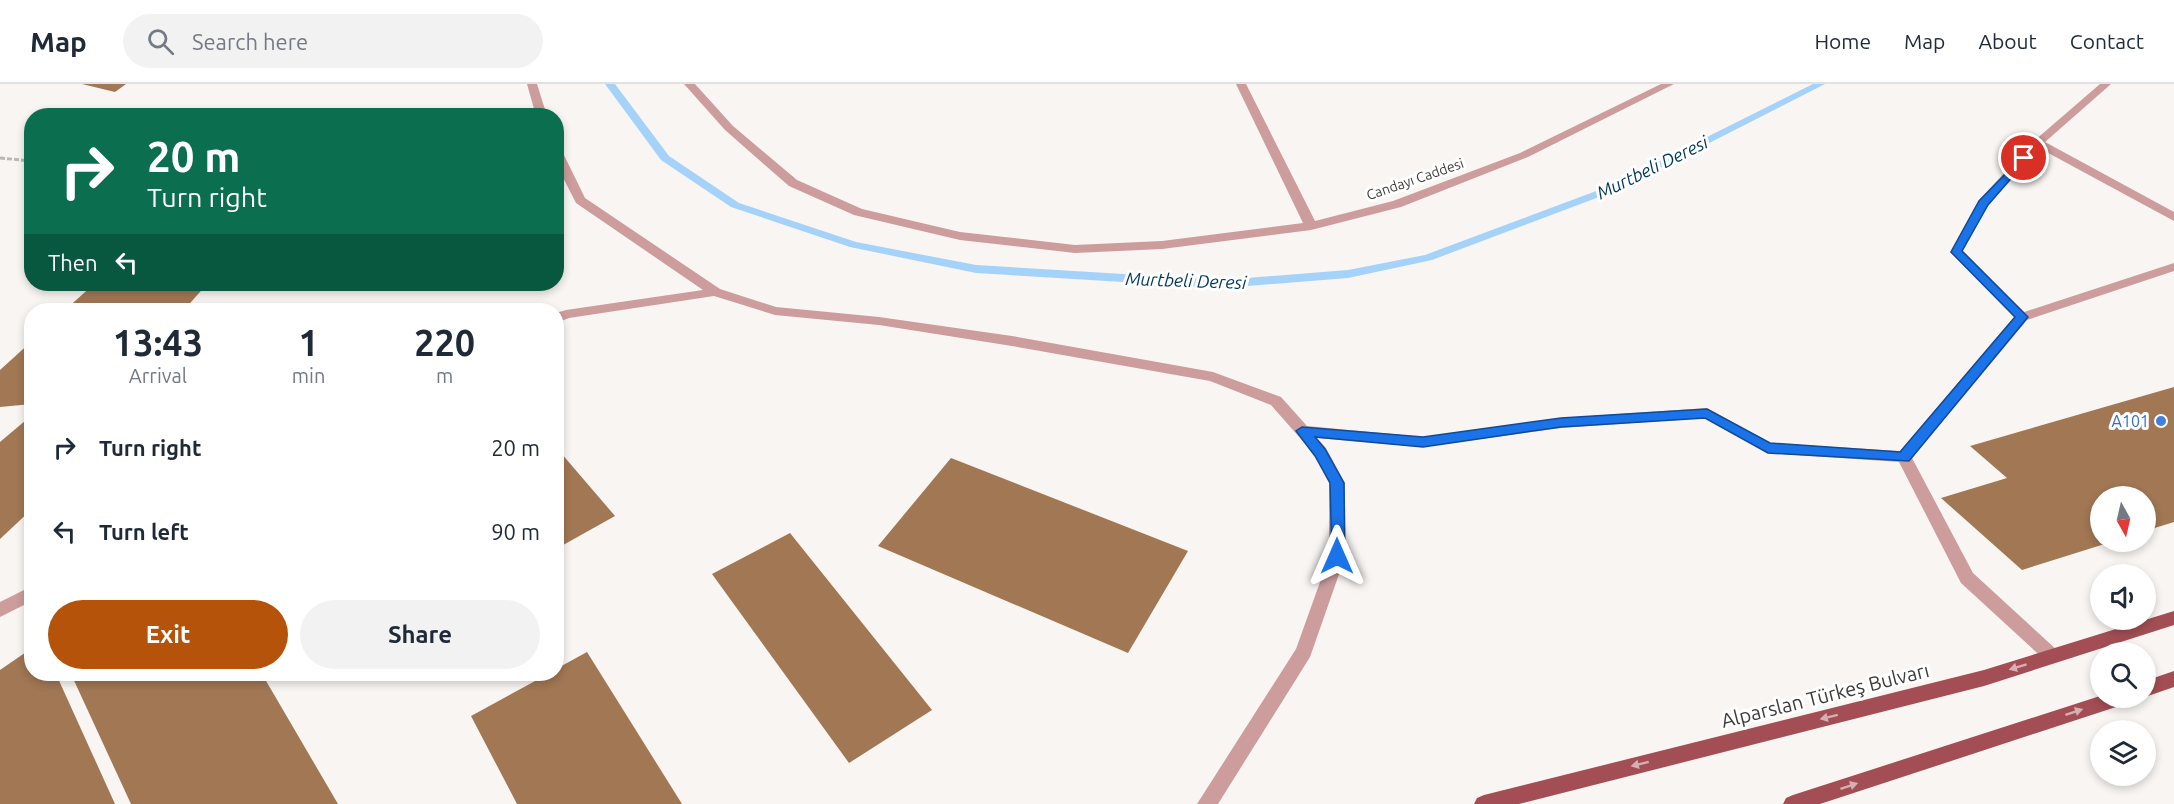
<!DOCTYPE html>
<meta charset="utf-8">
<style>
:root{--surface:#fff;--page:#f2f2f3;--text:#1f2937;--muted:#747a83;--line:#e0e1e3;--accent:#b45309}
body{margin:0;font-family:Ubuntu,sans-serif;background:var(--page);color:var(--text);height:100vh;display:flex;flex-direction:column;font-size:22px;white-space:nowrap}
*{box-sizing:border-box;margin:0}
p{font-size:20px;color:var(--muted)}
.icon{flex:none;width:33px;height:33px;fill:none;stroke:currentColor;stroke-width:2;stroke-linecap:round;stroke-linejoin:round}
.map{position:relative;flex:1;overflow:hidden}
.side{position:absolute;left:24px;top:219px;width:540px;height:378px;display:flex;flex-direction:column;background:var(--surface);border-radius:24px;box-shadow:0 3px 9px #0003}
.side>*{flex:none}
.banner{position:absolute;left:24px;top:24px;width:540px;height:183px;border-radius:24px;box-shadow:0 3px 9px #0003;background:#0b6e4f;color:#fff;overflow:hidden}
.needle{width:39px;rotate:172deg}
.tools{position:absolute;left:2090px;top:402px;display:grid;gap:12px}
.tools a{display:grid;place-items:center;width:66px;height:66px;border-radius:50%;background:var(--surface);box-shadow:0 3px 9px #0003;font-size:30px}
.pin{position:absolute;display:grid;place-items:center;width:51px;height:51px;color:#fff;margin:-26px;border:3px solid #fff;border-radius:50%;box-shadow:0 2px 6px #0007}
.me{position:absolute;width:66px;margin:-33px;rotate:0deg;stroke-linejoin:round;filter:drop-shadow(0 0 4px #0008)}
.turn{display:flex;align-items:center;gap:21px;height:126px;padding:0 24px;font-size:27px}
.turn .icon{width:78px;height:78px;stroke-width:2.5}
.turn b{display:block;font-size:42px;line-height:51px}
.then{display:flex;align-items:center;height:57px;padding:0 24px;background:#0003;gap:12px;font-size:22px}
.eta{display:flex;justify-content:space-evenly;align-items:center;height:102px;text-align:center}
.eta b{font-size:36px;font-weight:700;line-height:42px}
.button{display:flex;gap:12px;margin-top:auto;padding:12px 24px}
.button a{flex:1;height:69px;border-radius:36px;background:var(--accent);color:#fff;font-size:24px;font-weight:700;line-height:69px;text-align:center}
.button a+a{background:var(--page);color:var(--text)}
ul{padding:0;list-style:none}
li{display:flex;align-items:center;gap:18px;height:84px;padding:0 24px}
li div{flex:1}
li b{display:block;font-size:22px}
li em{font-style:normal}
header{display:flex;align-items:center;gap:36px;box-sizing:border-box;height:84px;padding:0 30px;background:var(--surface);border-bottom:2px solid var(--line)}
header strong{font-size:28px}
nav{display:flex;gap:33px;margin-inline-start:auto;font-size:21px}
.search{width:420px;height:54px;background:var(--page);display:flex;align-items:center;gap:15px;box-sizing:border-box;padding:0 21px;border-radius:33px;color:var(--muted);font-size:22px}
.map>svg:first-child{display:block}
</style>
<header>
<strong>Map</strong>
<div class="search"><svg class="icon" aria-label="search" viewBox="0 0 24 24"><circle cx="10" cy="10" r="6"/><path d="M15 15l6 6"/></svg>Search here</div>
<nav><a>Home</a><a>Map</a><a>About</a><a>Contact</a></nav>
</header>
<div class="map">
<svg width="2174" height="720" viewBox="0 0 2174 720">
<rect width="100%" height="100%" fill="#f8f5f2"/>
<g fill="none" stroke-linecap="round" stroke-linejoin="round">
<!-- stream -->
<path fill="#a5d2f9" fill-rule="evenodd" d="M605,0H615L669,72L739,119L856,158L976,181L1222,196L1348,186L1425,171L1607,103L1813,0H1825L1615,107L1432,176L1348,194L1222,204L976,189L850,163L731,123L661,76Z"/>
</g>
<!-- building -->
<path fill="#a17754" d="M82,0H126L115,8Z
M94,200H207L184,226H65Z
M32,257V320L0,323V286Z
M2174,303V438L2145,447V412H2100V458H2111L2022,486L1941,414L2007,394L1970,362Z
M32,331V425L0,455V358Z
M561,369L615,432L556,465V371Z
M951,374L1188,467L1128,569L878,462Z
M790,449L932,626L849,679L712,490Z
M32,564V590H56L115,720H0V586Z
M587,568L682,720H517L471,632L548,590H556V585Z
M71,590H262L338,720H131Z"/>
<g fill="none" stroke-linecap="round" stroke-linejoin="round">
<!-- path -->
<path stroke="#bab7b5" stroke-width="3" stroke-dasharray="5 2" stroke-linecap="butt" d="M0,74L32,77"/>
<!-- street -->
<path fill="#cd9c9d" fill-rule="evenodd" d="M527,0H537L547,32H536Z
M684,0H695L733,42L797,96L862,125L960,148L1075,161L1162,157L1303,139L1236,0H1246L1315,137L1393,117L1520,69L1661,0H1674L1528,73L1401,123L1311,146L1162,165L1075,169L960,156L854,131L789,102L725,46Z
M2100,0H2111L2045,58L2174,128V137L2039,64L1988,121L1963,167L2024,228L2174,179V187L2027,236L1912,374L1973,489L2058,567L2061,572L2058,577L2052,579L2046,577L1961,499L1899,378L1768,369L1705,334L1561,344L1423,363L1317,354L1326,364L1345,399V473L1310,573L1218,720H1197L1296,565L1329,473V399L1315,371L1271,321L1210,297L1012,262L879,241L775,231L714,212L569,234L556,239V229L566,226L703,206L576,119L556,80V64L562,67L585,114L720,205L776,223L879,233L1012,252L1213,288L1281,313L1307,342L1423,353L1561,334L1707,324L1771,359L1900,367L2014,233L1950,168L1979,116L2034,57Z
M32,502V517L0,533V518Z"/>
<!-- primary -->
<path fill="#a34e54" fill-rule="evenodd" d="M2174,527V541L1984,602L1519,720H1474L1477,714L1484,711L1984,586Z
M2174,587V603L2145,613V597Z
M2100,612L2128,614L2125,620L2119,622L1820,720H1783L1786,714L1793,711Z"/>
</g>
<!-- one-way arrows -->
<defs><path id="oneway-solid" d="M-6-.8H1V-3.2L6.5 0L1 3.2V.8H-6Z" transform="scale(1.5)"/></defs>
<g fill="#d6afb2">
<use href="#oneway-solid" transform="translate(2018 583) rotate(163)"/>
<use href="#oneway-solid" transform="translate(2074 628) rotate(-18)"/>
<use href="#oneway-solid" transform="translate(1829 633) rotate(166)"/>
<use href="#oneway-solid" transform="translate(1640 680) rotate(166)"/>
<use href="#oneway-solid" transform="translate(1849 702) rotate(-18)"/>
</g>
<!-- route -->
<path fill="#1a73e8" stroke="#114b97" stroke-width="1.5" d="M2024,71L2029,74L1988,121L1962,167L2028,233L1909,377L1768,369L1705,334L1561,343L1423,363L1315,353L1325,365L1344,399L1345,472L1337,478L1332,477L1330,399L1315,372L1296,347L1302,343L1423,353L1561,334L1707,325L1770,359L1900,368L2015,233L1951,168L1979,117Z"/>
<!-- markers -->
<circle fill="#3f7fe0" stroke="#fff" stroke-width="2" cx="2161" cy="337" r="6"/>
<g text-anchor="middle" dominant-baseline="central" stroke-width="6" stroke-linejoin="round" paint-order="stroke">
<!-- far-street labels -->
<g font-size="14" fill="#3d3c3b" stroke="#fff">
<text transform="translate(1415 95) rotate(-19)">Candayı Caddesi</text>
</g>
<!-- shop labels -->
<g font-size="16" fill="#366cbe" stroke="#fff" text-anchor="end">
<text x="2149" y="337">A101</text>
</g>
<!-- water labels -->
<g font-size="18" font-style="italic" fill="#01375b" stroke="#fff">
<text transform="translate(1652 83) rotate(-26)">Murtbeli Deresi</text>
<text transform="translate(1186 196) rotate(2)">Murtbeli Deresi</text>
</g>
<!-- near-street labels -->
<g font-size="20" fill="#3d3c3b" stroke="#fff">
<text transform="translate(1825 611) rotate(-14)">Alparslan Türkeş Bulvarı</text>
</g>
</g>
</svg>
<div class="tools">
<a><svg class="needle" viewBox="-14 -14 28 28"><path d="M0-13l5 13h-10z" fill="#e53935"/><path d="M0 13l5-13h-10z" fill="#747a83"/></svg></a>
<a><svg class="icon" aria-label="sound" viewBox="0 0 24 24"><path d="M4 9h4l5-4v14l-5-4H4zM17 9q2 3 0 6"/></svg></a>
<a><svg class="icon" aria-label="search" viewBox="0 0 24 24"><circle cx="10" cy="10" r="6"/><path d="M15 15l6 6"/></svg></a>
<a><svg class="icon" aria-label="layers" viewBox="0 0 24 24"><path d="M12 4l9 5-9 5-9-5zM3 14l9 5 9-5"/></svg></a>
</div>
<div class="pin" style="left:2024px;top:74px;background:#d93025"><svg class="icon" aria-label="arrive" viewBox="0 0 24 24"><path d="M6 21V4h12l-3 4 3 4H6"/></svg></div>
<svg class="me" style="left:1337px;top:472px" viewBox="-20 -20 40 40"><path d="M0-17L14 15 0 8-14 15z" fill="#1a73e8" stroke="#fff" stroke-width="4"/></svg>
<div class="banner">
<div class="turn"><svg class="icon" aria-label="right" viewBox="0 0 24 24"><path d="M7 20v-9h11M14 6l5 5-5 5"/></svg><div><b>20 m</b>Turn right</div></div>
<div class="then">Then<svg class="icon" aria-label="left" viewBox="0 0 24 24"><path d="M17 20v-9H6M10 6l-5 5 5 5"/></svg></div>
</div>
<section class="side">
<div class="eta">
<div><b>13:43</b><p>Arrival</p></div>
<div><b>1</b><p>min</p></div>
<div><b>220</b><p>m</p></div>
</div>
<ul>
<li><svg class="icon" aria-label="right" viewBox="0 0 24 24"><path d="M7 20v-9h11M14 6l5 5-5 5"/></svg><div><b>Turn right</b></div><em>20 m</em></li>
<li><svg class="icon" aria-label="left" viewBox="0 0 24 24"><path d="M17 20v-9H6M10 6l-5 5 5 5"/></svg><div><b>Turn left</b></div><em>90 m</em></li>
</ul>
<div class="button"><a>Exit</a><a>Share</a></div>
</section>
</div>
